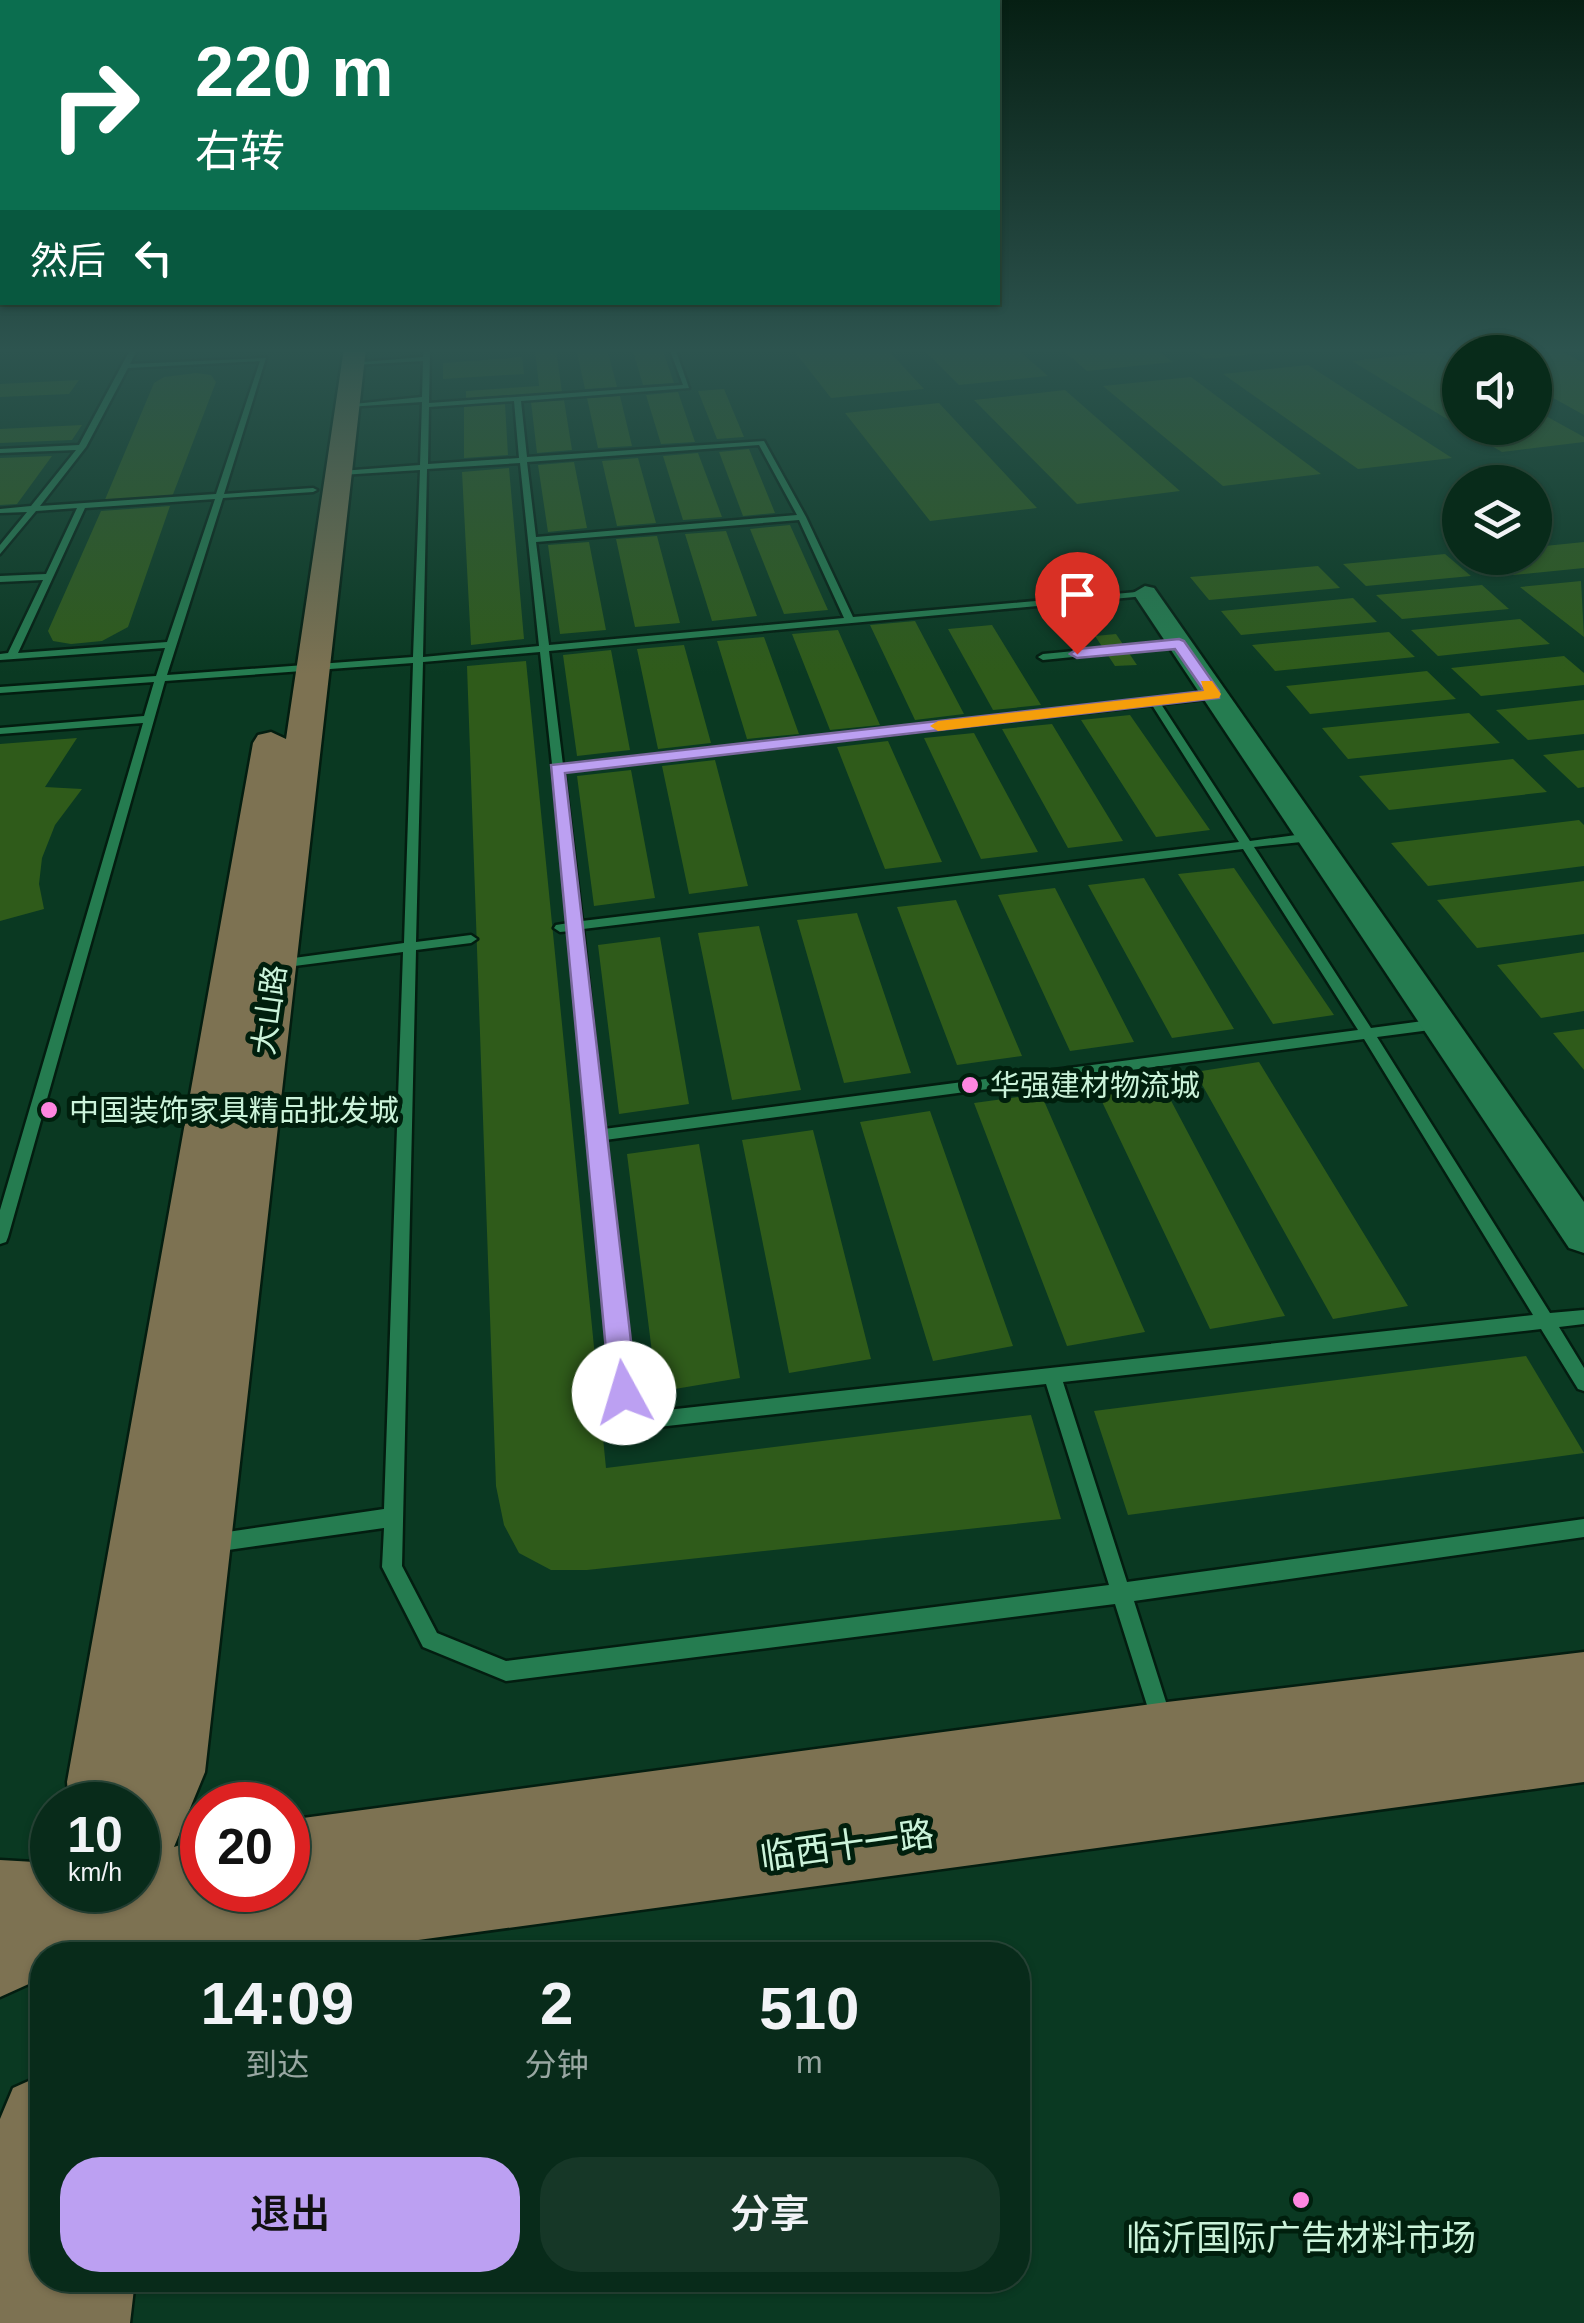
<!DOCTYPE html>
<html lang="zh">
<meta charset="utf-8">
<style>
:root{--surface:#082b1a;--page:#163727;--text:#f1f3f6;--muted:#98a7a2;--line:#294739;--accent:#bca0f2}
body{margin:0;font-family:Arial,"Noto Sans SC",sans-serif;background:var(--page);color:var(--text);height:100vh;display:flex;flex-direction:column;font-size:38px;white-space:nowrap}
*{box-sizing:border-box;margin:0}
p{font-size:32px;color:var(--muted)}
.icon{flex:none;width:55px;height:55px;fill:none;stroke:currentColor;stroke-width:2;stroke-linecap:round;stroke-linejoin:round}
.map{position:relative;flex:1;overflow:hidden}
.details{position:absolute;left:30px;top:1942px;width:1000px;height:350px;display:flex;flex-direction:column;background:var(--surface);border-radius:40px;box-shadow:0 2px 8px #0004,0 0 0 2px var(--line)}
.details>*{flex:none}
.top-card{position:absolute;left:0px;top:0px;width:1000px;height:305px;box-shadow:0 2px 8px #0004,0 0 0 2px var(--line);background:#0b6e4f;color:#fff;overflow:hidden}
.buttons{position:absolute;left:1442px;top:335px;display:grid;gap:20px}
.buttons a{display:grid;place-items:center;width:110px;height:110px;border-radius:50%;background:var(--surface);box-shadow:0 2px 8px #0004,0 0 0 2px var(--line);font-size:50px}
.speed{position:absolute;left:30px;top:1782px;display:flex;gap:20px;font-size:50px;font-weight:700;text-align:center}
.speed>*{display:grid;place-content:center;width:130px;height:130px;border-radius:50%;background:var(--surface);box-shadow:0 2px 8px #0004,0 0 0 2px var(--line);line-height:1}
.speed small{font-size:25px;font-weight:400}
.speed .limit{border:15px solid #d22;background:#fff;color:#111}
.pin{position:absolute;display:grid;place-items:center;width:85px;height:85px;color:#fff;margin:-102px -42px;border-radius:50% 50% 50% 0;rotate:-45deg;box-shadow:0 0 10px #0007}
.pin .icon{rotate:45deg}
.me{position:absolute;width:110px;margin:-55px;rotate:354deg;stroke-linejoin:round;filter:drop-shadow(0 0 8px #0008)}
.turn{display:flex;align-items:center;gap:35px;height:210px;padding:0 30px;font-size:45px}
.turn .icon{width:130px;height:130px;stroke-width:2.5}
.turn b{display:block;font-size:70px;line-height:85px}
.then{display:flex;align-items:center;height:95px;padding:0 30px;background:#0003;gap:20px;font-size:38px}
.eta{display:flex;justify-content:space-evenly;align-items:center;height:170px;text-align:center}
.eta b{font-size:60px;font-weight:600;line-height:70px}
.button{display:flex;gap:20px;margin-top:auto;padding:20px 30px}
.button a{flex:1;height:115px;border-radius:40px;background:var(--accent);color:#111;font-size:40px;font-weight:600;line-height:115px;text-align:center}
.button a+a{background:var(--page);color:var(--text)}
.map>svg:first-child{display:block}
</style>
<div class="map">
<svg width="1584" height="2323" viewBox="0 0 1584 2323">
<rect width="100%" height="100%" fill="#0a3922"/>
<!-- building -->
<path fill="#2f5b1a" d="M576,348H607L617,387L585,389Z
M632,348H662L674,383L643,385Z
M792,348H886L924,389L831,398Z
M922,348H1016L1048,376L959,385Z
M1060,348H1154L1173,362L1087,371Z
M1190,348H1285V351L1205,359Z
M1555,348L1584,363V415L1535,388V352L1463,349Z
M556,349L562,392L466,398V391L539,386L535,350Z
M1433,352L1460,368V427L1352,361Z
M522,357L524,374L443,379V363Z
M1308,365L1452,458L1358,469L1223,374Z
M196,373L211,375L216,382L172,497L104,502L154,383L164,377Z
M1191,377L1321,474L1223,486L1103,386Z
M79,380L69,394L0,397V384Z
M724,389L744,437L717,439L698,391Z
M1065,390L1180,491L1077,504L974,400Z
M678,392L695,442L661,444L646,395Z
M620,396L632,446L598,448L587,398Z
M564,400L572,450L537,453L531,402Z
M939,403L1037,508L930,521L845,413Z
M505,404L508,455L464,458V406Z
M1535,410L1584,437V442L1502,452L1461,428H1535Z
M82,425L72,440L0,443V429Z
M749,449L775,513L743,516L719,452Z
M698,453L722,517L683,520L663,456Z
M52,456L17,504L0,505V458Z
M638,458L656,523L617,526L602,461Z
M574,462L587,528L548,532L538,465Z
M509,468L524,639L471,645L462,472Z
M170,506L128,627L102,641L71,644L53,641L48,631L101,511Z
M790,525L828,610L784,614L750,529Z
M726,531L757,616L712,621L685,534Z
M657,536L680,623L635,627L616,539Z
M589,542L606,630L560,634L548,545Z
M1584,542V568L1513,575L1491,558H1535V547Z
M1445,554L1471,576L1366,586L1343,564Z
M1318,566L1340,588L1209,600L1190,577Z
M1581,581L1584,637L1520,587Z
M1482,585L1509,609L1402,619L1376,595Z
M1353,598L1377,622L1241,635L1221,611Z
M1520,619L1550,644L1438,656L1411,630Z
M915,621L964,714L915,720L870,625Z
M992,625L1041,705L993,710L948,629Z
M838,630L880,725L830,730L792,634Z
M1389,632L1415,657L1275,671L1252,645Z
M1116,634L1137,665L1115,666L1095,636Z
M764,637L799,734L747,739L717,641Z
M684,645L711,743L658,749L637,649Z
M611,650L630,750L577,756L563,655Z
M1564,656L1584,673V685L1481,696L1451,668Z
M526,661L606,1468L1031,1415L1061,1519L587,1570H551L519,1553L504,1525L496,1486L467,666Z
M1427,671L1456,699L1310,714L1286,686Z
M1584,700V734L1528,740L1496,710Z
M1469,713L1500,743L1348,759L1322,728Z
M1130,715L1210,830L1156,837L1081,720Z
M1052,724L1123,841L1068,848L1002,729Z
M974,733L1038,852L981,859L924,738Z
M77,738L45,787L82,789L55,825L42,858L39,884L44,909L0,921V744Z
M888,741L942,862L885,869L837,747Z
M1584,750V787L1578,788L1543,755Z
M1513,759L1547,792L1389,810L1359,776Z
M715,760L748,886L689,894L662,766Z
M631,770L655,898L594,906L577,776Z
M1579,820L1584,825V866L1428,886L1391,843Z
M1234,868L1334,1015L1273,1024L1178,874Z
M1144,878L1234,1029L1172,1038L1088,885Z
M1584,881V934L1477,948L1437,900Z
M1055,888L1134,1042L1070,1051L998,895Z
M956,900L1022,1056L957,1065L897,907Z
M857,913L911,1073L844,1083L797,920Z
M759,926L801,1090L732,1100L698,933Z
M660,937L689,1104L619,1114L598,945Z
M1584,952V1011L1541,1018L1497,965Z
M1584,1029V1070L1553,1033Z
M1259,1062L1408,1306L1333,1319L1195,1072Z
M1159,1078L1285,1316L1210,1329L1095,1087Z
M1041,1094L1145,1332L1067,1346L974,1103Z
M930,1111L1013,1346L933,1361L860,1122Z
M813,1130L871,1359L789,1373L742,1140Z
M699,1144L740,1378L657,1392L627,1154Z
M1526,1356L1584,1453L1128,1515L1094,1411Z"/>
<g fill="none" stroke-linecap="round" stroke-linejoin="round">
<defs>
<path id="service" d="M131,348H138L130,364L266,358L224,494L313,488L317,490L313,492L223,498L167,675L413,657L420,470L341,475L337,473L341,471L420,465L422,402L348,407L344,405L422,397L423,361L354,365L351,363L423,357L424,348H430L429,403L683,385L669,348H675L689,388L521,401L527,457L764,441L806,517L853,617L1148,591L1150,593L1145,596L549,651L563,765L1218,693L1219,695L1214,698L1161,704L1250,841L1311,833L1317,837L1311,841L1254,847L1371,1028L1438,1019L1443,1021L1445,1024L1438,1029L1377,1037L1550,1313L1584,1310V1324L1559,1327L1584,1368V1391L1578,1389L1541,1329L1063,1382L1127,1582L1584,1519V1537L1134,1601L1172,1721L1169,1728L1162,1731L1155,1728L1152,1721L1115,1604L506,1681L423,1647L382,1567L384,1528L214,1552L207,1550L205,1543L207,1536L214,1534L384,1509L403,952L279,968L273,964L279,960L404,943L413,663L165,681L8,1237L6,1242L0,1244V1210L143,723L0,734V728L144,716L154,682L0,693V687L156,676L165,648L0,660V654L8,653L43,580L0,582V576L46,574L77,508L36,511L0,554V545L27,512L0,513V509L31,506L76,450L0,453V449L79,445ZM260,361L216,494L40,506L86,447L128,368ZM514,401L519,458L428,464L429,407ZM759,445L797,515L536,537L527,462ZM520,463L539,646L423,657L427,469ZM215,499L167,642L18,653L85,508ZM799,520L844,618L549,645L536,542ZM540,652L569,923L556,925L554,928L560,932L570,931L589,1132L587,1136L590,1140L615,1393L626,1423L658,1427L1046,1384L1109,1585L506,1661L437,1633L402,1566L416,950L471,943L477,939L471,935L416,942L423,662ZM1152,705L1239,842L582,921L564,771ZM1243,849L1358,1030L604,1129L583,929ZM1364,1039L1533,1315L658,1411L638,1409L633,1393L605,1140Z
M1179,641L1182,642V646L1043,660L1038,657L1043,654Z"/>
<path id="tertiary" d="M1145,586L1154,588L1584,1202V1253L1569,1248L1133,593Z"/>
<path id="primary" d="M344,348H366L205,1772L174,1847L202,1838V1890H288V1820L1167,1702L1584,1652V1782L308,1955H170L153,1952L154,1955H42V1978L0,1997V1860L52,1863V1890H138V1805H69L67,1782L253,743L258,735L271,732L286,739Z
M42,2075V2280H135L130,2323H0V2119L13,2088Z"/>
</defs>
<!-- service casing -->
<use href="#service" stroke="#031d10" stroke-width="5"/>
<!-- tertiary casing -->
<use href="#tertiary" stroke="#031d10" stroke-width="5"/>
<!-- primary casing -->
<use href="#primary" stroke="#031d10" stroke-width="5"/>
<!-- service -->
<use href="#service" fill="#257c50" fill-rule="evenodd"/>
<!-- tertiary -->
<use href="#tertiary" fill="#257c50" fill-rule="evenodd"/>
<!-- primary -->
<use href="#primary" fill="#7d7252" fill-rule="evenodd"/>
</g>
<!-- sky -->
<linearGradient id="sky" x2="0" y2="1"><stop stop-color="#061f13"/><stop offset="0.52" stop-color="#2d544f"/><stop offset="1" stop-color="#2d544f" stop-opacity="0"/></linearGradient>
<rect width="1584" height="674" fill="url(#sky)"/>
<!-- route -->
<path fill="#bca0f2" stroke="#7a689d" stroke-width="2.5" d="M1179,639L1184,641L1219,691V698L565,773L637,1393L633,1402L624,1405L614,1402L610,1393L551,765L1204,691L1175,649L1077,658L1070,654L1077,649Z"/>
<!-- slow -->
<path fill="#f59e0b" d="M1201,681H1212L1221,694L1219,698L938,731L930,726L938,721L1204,691Z"/>
<!-- markers -->
<g fill="#fe86e0" stroke="#001f0d" stroke-width="4">
<circle cx="970" cy="1085" r="10"/>
<circle cx="49" cy="1110" r="10"/>
<circle cx="1301" cy="2200" r="10"/>
</g>
<g text-anchor="middle" dominant-baseline="central" stroke-width="10" stroke-linejoin="round" paint-order="stroke">
<!-- street labels -->
<g font-size="30" fill="#cbf3da" stroke="#001f0d">
<text transform="translate(269 1010) rotate(-82)">大山路</text>
</g>
<!-- poi labels -->
<g font-size="30" fill="#cbf3da" stroke="#001f0d" text-anchor="start">
<text x="990" y="1085">华强建材物流城</text>
<text x="69" y="1110">中国装饰家具精品批发城</text>
</g>
<!-- near-street labels -->
<g font-size="35" fill="#cbf3da" stroke="#001f0d">
<text transform="translate(847 1845) rotate(-8)">临西十一路</text>
</g>
<!-- near-poi labels -->
<g font-size="35" fill="#cbf3da" stroke="#001f0d">
<text x="1301" y="2237">临沂国际广告材料市场</text>
</g>
</g>
</svg>
<div class="buttons">
<a><svg class="icon" aria-label="sound" viewBox="0 0 24 24"><path d="M4 9h4l5-4v14l-5-4H4zM17 9q2 3 0 6"/></svg></a>
<a><svg class="icon" aria-label="layers" viewBox="0 0 24 24"><path d="M12 4l9 5-9 5-9-5zM3 14l9 5 9-5"/></svg></a>
</div>
<div class="speed"><div>10<small>km/h</small></div><div class="limit">20</div></div>
<div class="pin" style="left:1077px;top:654px;background:#d93025"><svg class="icon" aria-label="arrive" viewBox="0 0 24 24"><path d="M6 21V4h12l-3 4 3 4H6"/></svg></div>
<svg class="me" style="left:624px;top:1393px" viewBox="-20 -20 40 40"><circle r="19" fill="#fff"/><path d="M0-13L10 11 0 6-10 11z" fill="#bca0f2"/></svg>
<div class="top-card">
<div class="turn"><svg class="icon" aria-label="right" viewBox="0 0 24 24"><path d="M7 20v-9h11M14 6l5 5-5 5"/></svg><div><b>220 m</b>右转</div></div>
<div class="then">然后<svg class="icon" aria-label="left" viewBox="0 0 24 24"><path d="M17 20v-9H6M10 6l-5 5 5 5"/></svg></div>
</div>
<section class="details">
<div class="eta">
<div><b>14:09</b><p>到达</p></div>
<div><b>2</b><p>分钟</p></div>
<div><b>510</b><p>m</p></div>
</div>
<div class="button"><a>退出</a><a>分享</a></div>
</section>
</div>
